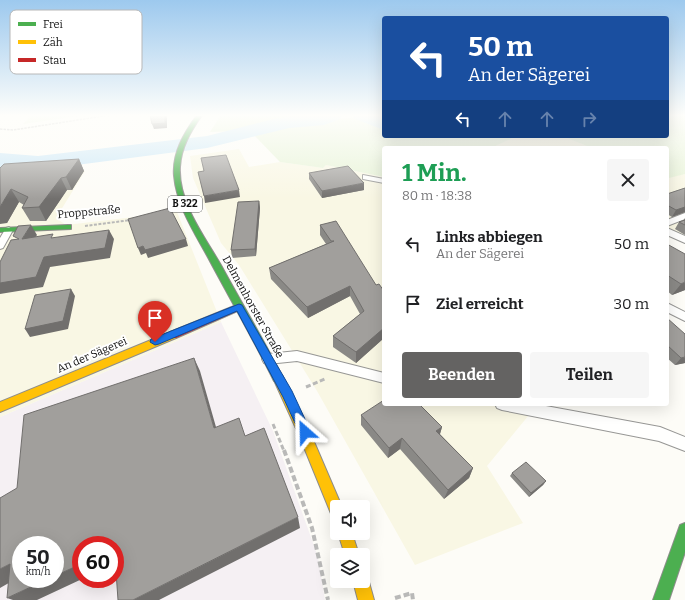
<!DOCTYPE html>
<html lang="de">
<meta charset="utf-8">
<style>
:root{--surface:#fff;--page:#f6f6f6;--text:#202124;--muted:#757577;--accent:#646362}
body{margin:0;font-family:Bitter,serif;background:var(--page);color:var(--text);height:100vh;display:flex;flex-direction:column;font-size:15px;white-space:nowrap}
*{box-sizing:border-box;margin:0}
p{font-size:13px;color:var(--muted)}
.icon{flex:none;width:22px;height:22px;fill:none;stroke:currentColor;stroke-width:2;stroke-linecap:round;stroke-linejoin:round}
.map{position:relative;flex:1;overflow:hidden}
.sheet{position:absolute;left:382px;top:146px;width:287px;height:260px;display:flex;flex-direction:column;background:var(--surface);border-radius:4px;box-shadow:0 4px 16px #0002}
.sheet>*{flex:none}
.banner{position:absolute;left:382px;top:16px;width:287px;height:122px;border-radius:4px;box-shadow:0 4px 16px #0002;background:#1a4fa0;color:#fff;overflow:hidden}
.controls{position:absolute;left:330px;top:500px;display:grid;gap:8px}
.controls a{display:grid;place-items:center;width:40px;height:40px;border-radius:4px;background:var(--surface);box-shadow:0 4px 16px #0002;font-size:20px}
.speed{position:absolute;left:12px;top:536px;display:flex;gap:8px;font-size:20px;font-weight:700;text-align:center}
.speed>*{display:grid;place-content:center;width:52px;height:52px;border-radius:50%;background:var(--surface);box-shadow:0 4px 16px #0002;line-height:1}
.speed small{font-size:10px;font-weight:400}
.speed .limit{border:6px solid #d22;background:#fff;color:#111}
.pin{position:absolute;display:grid;place-items:center;width:34px;height:34px;color:#fff;margin:-41px -17px;border-radius:50% 50% 50% 0;rotate:-45deg;box-shadow:0 0 4px #0007}
.pin .icon{rotate:45deg}
.me{position:absolute;width:44px;margin:-22px;rotate:335deg;stroke-linejoin:round;filter:drop-shadow(0 0 3px #0008)}
.turn{display:flex;align-items:center;gap:14px;height:84px;padding:0 20px;font-size:18px}
.turn .icon{width:52px;height:52px;stroke-width:2.5}
.turn b{display:block;font-size:28px;line-height:34px}
.lanes{display:flex;align-items:center;height:38px;padding:0 20px;background:#0003;justify-content:center;gap:20px;direction:ltr}
.lanes .off{opacity:.35}
.round{display:grid;place-items:center;flex:none;width:42px;height:42px;border-radius:4px;background:var(--page)}
.summary{display:flex;align-items:center;justify-content:space-between;height:68px;padding:0 20px}
h1{font-size:24px;font-weight:700;line-height:30px;color:#1e9e55}
.cta{display:flex;gap:8px;margin-top:auto;padding:8px 20px}
.cta a{flex:1;height:46px;border-radius:4px;background:var(--accent);color:#fff;font-size:16px;font-weight:700;line-height:46px;text-align:center}
.cta a+a{background:var(--page);color:var(--text)}
ul{padding:0;list-style:none}
li{display:flex;align-items:center;gap:12px;height:60px;padding:0 20px}
li div{flex:1}
li b{display:block;font-size:15px}
li em{font-style:normal}
.map>svg:first-child{display:block}
</style>
<div class="map">
<svg width="685" height="600" viewBox="0 0 685 600">
<rect width="100%" height="100%" fill="#fdfcf7"/>
<!-- industrial -->
<path fill="#f5f0f3" fill-rule="evenodd" d="M221,322L273,431L318,557L325,600H0V417ZM21,545H55V579H21ZM81,545H115V579H81Z"/>
<!-- farmland -->
<path fill="#f9f7e4" d="M517,136H562L592,148H491Z
M239,149L249,167L280,162L323,168L326,165L384,177V404H538L487,466L523,523L415,565L317,391L239,265L221,243L205,206L193,178L190,156Z
M85,171L56,218L66,225L177,212L221,322L0,417V172L13,175Z
M685,174V240L667,234V177Z"/>
<!-- green -->
<path fill="#e7f3d7" d="M32,115H86L23,124Z
M221,115H323L286,119L240,131L210,132Z
M667,115H685V174L669,178L667,177V148H592L562,136H667Z
M355,117L384,129V136H517L491,148H384V177L326,165L323,168L280,162L252,133L285,125Z"/>
<g fill="none" stroke-linecap="round" stroke-linejoin="round">
<!-- river -->
<path fill="#cde8f7" fill-rule="evenodd" d="M303,115H343L340,119L324,125L289,128L207,148L38,170L0,167V153L38,156L207,136L274,119Z
M352,115H378L384,117V130L355,119Z"/>
<defs>
<path id="lane" d="M363,175L384,179V183L363,179Z
M685,213V219L667,226V220Z
M9,227L13,230L3,248L0,249V238L6,228Z
M667,228L685,236V243L667,235Z
M667,303L685,312V321L667,312Z
M297,351L384,373V383L297,361L268,364L264,363L262,359L264,355L268,354Z
M495,404H535L660,427L685,437V451L659,441L502,410L497,408Z"/>
<path id="fast" d="M197,115H202C191,131 181,147 180,167C178,203 205,237 222,267C242,304 264,340 283,378L282,381L278,382L274,381C254,341 232,302 211,263C197,236 177,208 174,176C172,153 184,133 197,115Z
M68,225H71V229L0,232V228Z
M685,523V552L669,600H653L680,525Z"/>
<path id="slow" d="M173,331L176,332L178,335L176,338L0,412V402Z
M278,374L282,375L309,430L342,507H337V518L332,516L299,435L273,378L274,375Z
M338,533H352L359,555H345Z
M363,574L367,575L374,600H358L353,581H363Z"/>
<path id="jam" d="M239,304L244,307L242,309L176,338H170L168,335L170,332Z"/>
</defs>
<!-- lane casing -->
<use href="#lane" stroke="#979795" stroke-width="2"/>
<!-- fast casing -->
<use href="#fast" stroke="#8e8d8b" stroke-width="2"/>
<!-- slow casing -->
<use href="#slow" stroke="#8e8d8b" stroke-width="2"/>
<!-- jam casing -->
<use href="#jam" stroke="#8e8d8b" stroke-width="2"/>
<!-- path-far3 -->
<path stroke="#b9b9b8" stroke-width="1.5" stroke-dasharray="2.5 1" stroke-linecap="butt" d="M0,129L13,130L110,115"/>
<!-- path-far2 -->
<path stroke="#b9b9b8" stroke-width="2" stroke-dasharray="3 1.5" stroke-linecap="butt" d="M85,226L131,220"/>
<!-- path-far1 -->
<path stroke="#b9b9b8" stroke-width="3" stroke-dasharray="5 2.5" stroke-linecap="butt" d="M306,387L325,379
M273,424L284,451"/>
<!-- path -->
<path stroke="#b9b9b8" stroke-width="4" stroke-dasharray="6 3" stroke-linecap="butt" d="M284,450L312,528L328,600
M395,598L412,593L413,600"/>
<!-- lane -->
<use href="#lane" fill="#fffffe" fill-rule="evenodd"/>
<!-- fast -->
<use href="#fast" fill="#4caf50" fill-rule="evenodd"/>
<!-- slow -->
<use href="#slow" fill="#ffc107" fill-rule="evenodd"/>
<!-- jam -->
<use href="#jam" fill="#c62828" fill-rule="evenodd"/>
</g>
<!-- wall -->
<path fill="#8a8986" d="M79,159L84,171L72,190H67L46,221H30L22,208L24,205L19,202L7,223L0,168Z
M309,173L364,190L322,198L309,179Z
M685,188V212L672,217L667,214V194Z
M259,201L260,208L256,256L232,258L231,250Z
M685,218V235L675,229L679,222L683,221Z
M320,225L376,285L384,291V338L356,363L333,347V336L360,314L350,296L308,318L271,279L269,268L326,244L320,235Z
M667,244L685,290L672,295L667,291Z
M667,318L685,363L675,365L667,358Z
M361,415L442,427L440,434L473,468L469,478L444,499L400,449L388,458L361,425Z
M512,473L546,481L543,485L529,497L510,476Z"/>
<!-- shaded-wall -->
<path fill="#716f6d" d="M165,115H167V128L154,129L152,124Z
M79,159L84,171L72,190L66,177Z
M61,178L67,190L46,221L39,207Z
M364,183V190L322,198V191Z
M11,189L19,202L7,223L0,224V207Z
M239,190L240,197L205,203L204,196Z
M259,201L260,208L256,256L255,249Z
M685,207V212L672,217L676,210Z
M31,225L37,235L28,248L22,239Z
M109,230L114,239L110,258L50,267L43,287L0,294V283L44,257Z
M186,239L188,246L148,258L146,253L141,255L138,248L143,246Z
M685,282V290L672,295L681,284Z
M350,286V296L308,318L307,307Z
M71,289L75,296L68,329L30,337L25,329Z
M384,328V338L356,363V352Z
M685,357V363L675,365L681,358Z
M194,358L200,371L220,441L214,428Z
M442,427L439,437L436,431Z
M402,438L400,449L388,458L389,448Z
M473,468L469,478L444,499L448,490Z
M546,481L543,485L529,497L531,493Z
M298,517L300,528L159,600H133Z
M10,564L21,576L0,588V569Z
M81,564V579H82L37,600H13L7,598L48,579H55V576Z"/>
<!-- building -->
<path fill="#a19f9c" stroke="#716f6d" d="M150,115H165V123L152,124Z
M226,155L239,190L204,196L198,172L204,171L201,158Z
M79,159L66,177L61,178L39,207L22,208L28,197L11,189L0,207V168L4,164Z
M348,166L364,183L322,191L309,173Z
M685,188V207L676,210L667,205V194Z
M259,201L255,249L231,250L238,202Z
M170,208L186,239L145,250L143,246L138,248L128,219Z
M685,220V225L679,222Z
M336,221L376,285L379,284L384,291V328L356,352L333,336L364,311L350,286L307,307L269,268L334,241H331L320,225Z
M31,225L22,239L53,234L51,238L109,230L105,248L44,257L36,277L0,283V262L11,240L19,239L13,236L18,226Z
M667,244L685,254V282L681,284L667,275Z
M71,289L63,321L25,329L35,295Z
M667,318L685,334V357L681,358L667,345Z
M194,358L214,428L239,418L245,436L264,428L298,517L133,600H118L115,557V545H81V564L55,576V545H21V579H48L7,598L10,564L0,569V498L17,488L24,415Z
M384,400V404H419L442,427L436,431L473,468L448,490L402,438L389,448L361,415Z
M526,462L546,481L531,493L512,473Z"/>
<!-- sky -->
<linearGradient id="sky" x2="0" y2="1"><stop stop-color="#9dc9ee"/><stop offset="0.58" stop-color="#fefefb"/><stop offset="1" stop-color="#fefefb" stop-opacity="0"/></linearGradient>
<rect width="685" height="199" fill="url(#sky)"/>
<!-- route -->
<path fill="#1a73e8" stroke="#114b97" d="M239,304L242,305L292,391L311,432L309,436L305,438L301,436L283,397L237,311L159,344L155,345L150,342L151,339Z"/>
<g text-anchor="middle" dominant-baseline="central" stroke-width="4" stroke-linejoin="round" paint-order="stroke">
<!-- shield labels -->
<rect fill="#fff" stroke="#585858" stroke-width="1" x="168" y="196" width="34" height="16" rx="3"/>
<g font-size="10" font-weight="bold" fill="#111">
<text x="185" y="204">B 322</text>
</g>
<!-- street labels -->
<g font-size="11" fill="#111" stroke="#fff">
<text transform="translate(89 212) rotate(-5)">Proppstraße</text>
<text transform="translate(253 307) rotate(61)">Delmenhorster Straße</text>
<text transform="translate(92 355) rotate(-23)">An der Sägerei</text>
</g>
</g>
<!-- legend -->
<rect x="10" y="10" width="132" height="64" rx="6" fill="#fff" stroke="#b8b8b8" stroke-width="1"/>
<rect x="18" y="22" width="18" height="4" fill="#4caf50"/>
<rect x="18" y="40" width="18" height="4" fill="#ffc107"/>
<rect x="18" y="58" width="18" height="4" fill="#c62828"/>
<g font-size="11" fill="#111">
<text x="43" y="28">Frei</text>
<text x="43" y="46">Zäh</text>
<text x="43" y="64">Stau</text>
</g>
</svg>
<div class="controls">
<a><svg class="icon" aria-label="sound" viewBox="0 0 24 24"><path d="M4 9h4l5-4v14l-5-4H4zM17 9q2 3 0 6"/></svg></a>
<a><svg class="icon" aria-label="layers" viewBox="0 0 24 24"><path d="M12 4l9 5-9 5-9-5zM3 14l9 5 9-5"/></svg></a>
</div>
<div class="speed"><div>50<small>km/h</small></div><div class="limit">60</div></div>
<div class="pin" style="left:155px;top:342px;background:#d93025"><svg class="icon" aria-label="arrive" viewBox="0 0 24 24"><path d="M6 21V4h12l-3 4 3 4H6"/></svg></div>
<svg class="me" style="left:305px;top:432px" viewBox="-20 -20 40 40"><path d="M0-17L14 15 0 8-14 15z" fill="#1a73e8" stroke="#fff" stroke-width="4"/></svg>
<div class="banner">
<div class="turn"><svg class="icon" aria-label="left" viewBox="0 0 24 24"><path d="M17 20v-9H6M10 6l-5 5 5 5"/></svg><div><b>50 m</b>An der Sägerei</div></div>
<div class="lanes"><svg class="icon" aria-label="left" viewBox="0 0 24 24"><path d="M17 20v-9H6M10 6l-5 5 5 5"/></svg><svg class="icon off" aria-label="ahead" viewBox="0 0 24 24"><path d="M12 20V5M6 11l6-6 6 6"/></svg><svg class="icon off" aria-label="ahead" viewBox="0 0 24 24"><path d="M12 20V5M6 11l6-6 6 6"/></svg><svg class="icon off" aria-label="right" viewBox="0 0 24 24"><path d="M7 20v-9h11M14 6l5 5-5 5"/></svg></div>
</div>
<section class="sheet">
<div class="summary"><div><h1>1 Min.</h1><p>80 m · 18:38</p></div><a class="round"><svg class="icon" aria-label="close" viewBox="0 0 24 24"><path d="M6 6l12 12M18 6L6 18"/></svg></a></div>
<ul>
<li><svg class="icon" aria-label="left" viewBox="0 0 24 24"><path d="M17 20v-9H6M10 6l-5 5 5 5"/></svg><div><b>Links abbiegen</b><p>An der Sägerei</p></div><em>50 m</em></li>
<li><svg class="icon" aria-label="arrive" viewBox="0 0 24 24"><path d="M6 21V4h12l-3 4 3 4H6"/></svg><div><b>Ziel erreicht</b></div><em>30 m</em></li>
</ul>
<div class="cta"><a>Beenden</a><a>Teilen</a></div>
</section>
</div>
